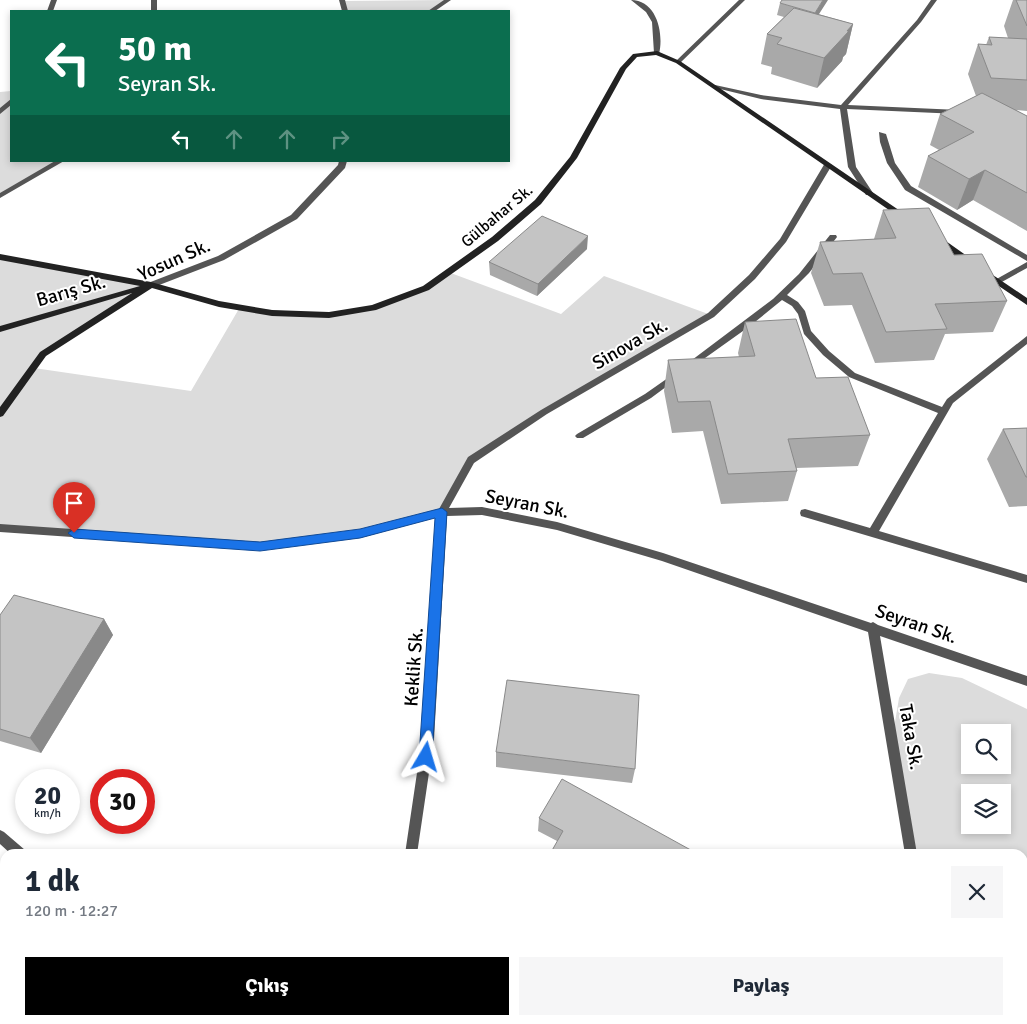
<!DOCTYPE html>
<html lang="tr">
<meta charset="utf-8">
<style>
:root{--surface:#fff;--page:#f6f6f7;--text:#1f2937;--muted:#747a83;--accent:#000}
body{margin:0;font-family:Signika,sans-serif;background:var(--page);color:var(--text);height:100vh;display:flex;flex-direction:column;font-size:19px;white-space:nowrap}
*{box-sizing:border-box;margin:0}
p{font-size:16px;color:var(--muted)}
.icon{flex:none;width:28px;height:28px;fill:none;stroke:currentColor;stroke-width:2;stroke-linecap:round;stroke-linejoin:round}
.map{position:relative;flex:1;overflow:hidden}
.panel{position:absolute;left:0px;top:849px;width:1028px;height:176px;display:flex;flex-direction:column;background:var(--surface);border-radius:15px 15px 0 0;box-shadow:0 2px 8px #0003}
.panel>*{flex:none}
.hud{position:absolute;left:10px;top:10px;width:500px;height:152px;border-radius:0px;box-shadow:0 2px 8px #0003;background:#0b6e4f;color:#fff;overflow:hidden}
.tools{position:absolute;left:961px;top:724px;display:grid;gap:10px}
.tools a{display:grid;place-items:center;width:50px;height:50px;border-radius:0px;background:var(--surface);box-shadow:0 2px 8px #0003;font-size:25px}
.speed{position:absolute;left:15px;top:769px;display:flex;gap:10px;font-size:25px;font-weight:700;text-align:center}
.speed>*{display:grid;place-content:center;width:65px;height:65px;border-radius:50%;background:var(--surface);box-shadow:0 2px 8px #0003;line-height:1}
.speed small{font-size:12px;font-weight:400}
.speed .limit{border:8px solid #d22;background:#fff;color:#111}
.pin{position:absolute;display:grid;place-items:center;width:42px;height:42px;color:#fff;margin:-51px -21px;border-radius:50% 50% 50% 0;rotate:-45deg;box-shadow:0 0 5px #0007}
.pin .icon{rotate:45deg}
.me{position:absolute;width:55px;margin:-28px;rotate:7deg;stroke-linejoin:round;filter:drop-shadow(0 0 4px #0008)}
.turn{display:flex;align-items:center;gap:18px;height:105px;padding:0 25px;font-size:22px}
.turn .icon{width:65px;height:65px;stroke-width:2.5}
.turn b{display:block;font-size:35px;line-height:42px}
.lanes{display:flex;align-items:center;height:48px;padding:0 25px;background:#0003;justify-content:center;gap:25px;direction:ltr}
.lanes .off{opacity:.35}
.round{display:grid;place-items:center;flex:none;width:52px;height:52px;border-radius:0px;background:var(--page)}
.head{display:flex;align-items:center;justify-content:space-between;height:85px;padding:0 25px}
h1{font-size:30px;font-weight:700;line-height:38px}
.button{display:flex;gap:10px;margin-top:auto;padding:10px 25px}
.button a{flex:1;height:58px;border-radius:0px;background:var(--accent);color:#fff;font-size:20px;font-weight:700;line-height:58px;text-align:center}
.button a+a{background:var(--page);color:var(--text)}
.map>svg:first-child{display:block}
</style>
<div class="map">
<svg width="1027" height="1024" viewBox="0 0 1027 1024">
<rect width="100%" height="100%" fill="#fff"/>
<!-- green -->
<path fill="#dcdcdc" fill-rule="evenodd" d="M448,0L431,11H345L343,1Z
M11,91V161H61L0,196V92Z
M0,257L151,285L44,354L34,368L191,391L240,307L329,315L373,308L426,288L448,272L561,314L604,276L711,315L544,412L471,460L442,512L360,534L260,546L0,528Z
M929,673L962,678L1027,709V891L1023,890L1022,854H911L892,740L899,698L908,679ZM970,732H1002V765H970ZM970,792H1002V825H970Z"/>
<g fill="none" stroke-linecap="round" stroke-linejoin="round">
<!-- lane -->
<path fill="#555" fill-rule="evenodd" d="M51,0H57L53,11H47Z
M11,99V105L0,114V108Z
M879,132L886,134L895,163L911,186L1027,255V261L905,190L887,163L880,142Z
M830,235H836L837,237L809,273L787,295L798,302L805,311L811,331L829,351L855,373L942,407L947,399L1027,336V344L953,403L879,531L1027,575V583L801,516L800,513L801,510L805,509L870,528L938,413L849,377L823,355L804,334L798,314L792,306L782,300L750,326L691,368H685L684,366L773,299L799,274Z
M1027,262V268L1000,283L997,284L993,281Z
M675,373L679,376L678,378L651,398L583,438H577L575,436L577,434L645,394Z"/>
<!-- street -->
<path fill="#555" fill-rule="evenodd" d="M151,0H157V11H151Z
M339,0H345L348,11H342Z
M444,0H451L435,11H428Z
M631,0C657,0 664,34 659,54L654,53L652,22L646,12Z
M739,0H745L680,63H676V61Z
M931,0H937L921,22L848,105L959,110L962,112L959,114L847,109L856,167L873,193L872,195H866L848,167L840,109L761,99L712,87L715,85L761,95L841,105L917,20Z
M55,161H64L0,198V193Z
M339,161H347L345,168L297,219L224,260L154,287H148V283L218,256L291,215L338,165Z
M825,163L832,165L786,242L755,279L714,317L547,414L474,463L449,508L482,507L557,522L663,553L871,623L873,622L878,625L1027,676V686L880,636L917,854H905L868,632L662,561L557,530L482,515L447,516L434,739L417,854H405L422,739L437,517L360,538L260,550L0,532V524L260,542L360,530L439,509L468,457L541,410L708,313L749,275L780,239Z
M0,830L4,832L25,850L27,854H11L0,844Z
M186,1020H202L204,1024H188Z
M334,1020H348L346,1024H332Z
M870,1020H884L882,1024H868Z"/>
<!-- secondary -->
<path fill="#222" fill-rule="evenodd" d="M657,51L680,61L909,217L905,219H902L676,63L656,55L637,57L626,69L577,158L541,204L498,241L429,290L376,310L329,318L272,316L219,307L152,288L46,356L3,416L0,417V407L40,352L132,293L0,332V326L140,286L0,260V254L151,282L219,301L272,310L329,312L372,305L423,286L492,237L535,200L570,157L620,68L633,54Z
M937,239H943L974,261V265H968L937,243Z
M987,271L1027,298V305L984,276V272Z"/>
</g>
<!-- wall -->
<path fill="#a9a9a9" d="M1013,0H1027V111L1016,110L1027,116V231L973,200L957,210L918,187L928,156L939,150L930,145L940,114L976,96L968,74L978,44L986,45L989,37L1008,38L1004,26Z
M780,3L853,24L846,54L843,57L842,61L817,88L771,74L772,67L761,64L767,34L784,17L777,15Z
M883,210L954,255L1007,301L993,332L945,334L934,360L875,363L852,305L824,306L811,273L820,242L874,239Z
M587,249L537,296L490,275L489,262Z
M745,322L816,378L870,435L858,466L796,468L797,471L788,501L721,504L703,431L672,433L664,391L668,360L739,357L738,353Z
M1027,428V506L1009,507L987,459L1003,429Z
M0,615L104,619L113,635L41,753L0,741Z
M496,752L635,769L632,783L496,767Z
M539,818L698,854L557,841L538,831Z"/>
<!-- shaded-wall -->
<path fill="#898989" d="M823,0H828L812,25L815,13Z
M853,24L846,54L843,57L842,61L817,88L824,58Z
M985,170L973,200L957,210L969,179Z
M588,236L587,249L537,296L538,284Z
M104,619L113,635L41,753L30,738Z
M0,1020L5,1024H0Z"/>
<!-- building -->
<path fill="#c4c4c4" stroke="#898989" d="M782,0H823L815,13L780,3Z
M1016,0H1027V26Z
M794,8L853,24L847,31H849L824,58L777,44L782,38L767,34Z
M989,37L1027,39V80L991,78L978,44L992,45Z
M982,93L1027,116V193L985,170L969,179L928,156L974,132L940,114Z
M929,208L954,255L982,254L1007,301L935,304L947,329L886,332L862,273L833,274L820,242L896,238L883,210Z
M542,216L588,236L538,284L489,262Z
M796,319L816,378L848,377L870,435L788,439L797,471L728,474L710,401L678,402L668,360L755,356L745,322Z
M1027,428V477H1026L1003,429Z
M14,595L104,619L30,738L0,729V615Z
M507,680L639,695L635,769L496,752Z
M562,779L698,854H550L563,831L539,818Z
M506,1020H628L626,1024H503Z"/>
<!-- route -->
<path fill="#1a73e8" stroke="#114b97" d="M442,508L447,512L432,757L430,761L426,763L421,761L419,757L435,518L360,538L260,551L74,538L68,533L74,529L260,542L360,529Z"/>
<g text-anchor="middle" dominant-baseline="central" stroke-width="4" stroke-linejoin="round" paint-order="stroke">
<!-- far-street labels -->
<g font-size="16" fill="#000" stroke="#fff">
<text transform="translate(497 216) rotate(-40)">Gülbahar Sk.</text>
</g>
<!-- street labels -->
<g font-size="19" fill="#000" stroke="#fff">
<text transform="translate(174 260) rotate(-24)">Yosun Sk.</text>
<text transform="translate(71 291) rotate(-16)">Barış Sk.</text>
<text transform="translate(630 344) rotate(-30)">Sinova Sk.</text>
<text transform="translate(527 504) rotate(11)">Seyran Sk.</text>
<text transform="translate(916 624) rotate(19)">Seyran Sk.</text>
<text transform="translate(414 667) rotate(-86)">Keklik Sk.</text>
<text transform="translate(911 737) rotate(80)">Taka Sk.</text>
</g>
</g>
</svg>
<div class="tools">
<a><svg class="icon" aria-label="search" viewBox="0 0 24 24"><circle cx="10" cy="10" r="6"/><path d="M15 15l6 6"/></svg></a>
<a><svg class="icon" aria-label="layers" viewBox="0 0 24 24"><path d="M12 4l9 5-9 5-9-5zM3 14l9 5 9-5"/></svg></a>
</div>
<div class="speed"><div>20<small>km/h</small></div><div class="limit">30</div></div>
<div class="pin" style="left:74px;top:533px;background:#d93025"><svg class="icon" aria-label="arrive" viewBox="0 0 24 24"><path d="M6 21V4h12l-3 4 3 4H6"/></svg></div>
<svg class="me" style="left:426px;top:757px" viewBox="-20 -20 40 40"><path d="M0-17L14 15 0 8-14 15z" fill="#1a73e8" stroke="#fff" stroke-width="4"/></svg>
<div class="hud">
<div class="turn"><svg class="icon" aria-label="left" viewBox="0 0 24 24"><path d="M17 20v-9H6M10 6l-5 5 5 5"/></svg><div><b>50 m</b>Seyran Sk.</div></div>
<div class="lanes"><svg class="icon" aria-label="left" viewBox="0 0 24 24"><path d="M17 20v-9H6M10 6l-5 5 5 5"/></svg><svg class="icon off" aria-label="ahead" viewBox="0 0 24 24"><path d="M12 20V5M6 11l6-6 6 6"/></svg><svg class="icon off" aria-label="ahead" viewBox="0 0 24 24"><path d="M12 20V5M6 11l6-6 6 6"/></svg><svg class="icon off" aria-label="right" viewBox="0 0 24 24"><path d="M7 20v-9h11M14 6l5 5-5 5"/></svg></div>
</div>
<section class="panel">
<div class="head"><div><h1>1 dk</h1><p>120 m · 12:27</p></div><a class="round"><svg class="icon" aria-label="close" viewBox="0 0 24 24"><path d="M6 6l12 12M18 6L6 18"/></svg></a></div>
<div class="button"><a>Çıkış</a><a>Paylaş</a></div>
</section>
</div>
